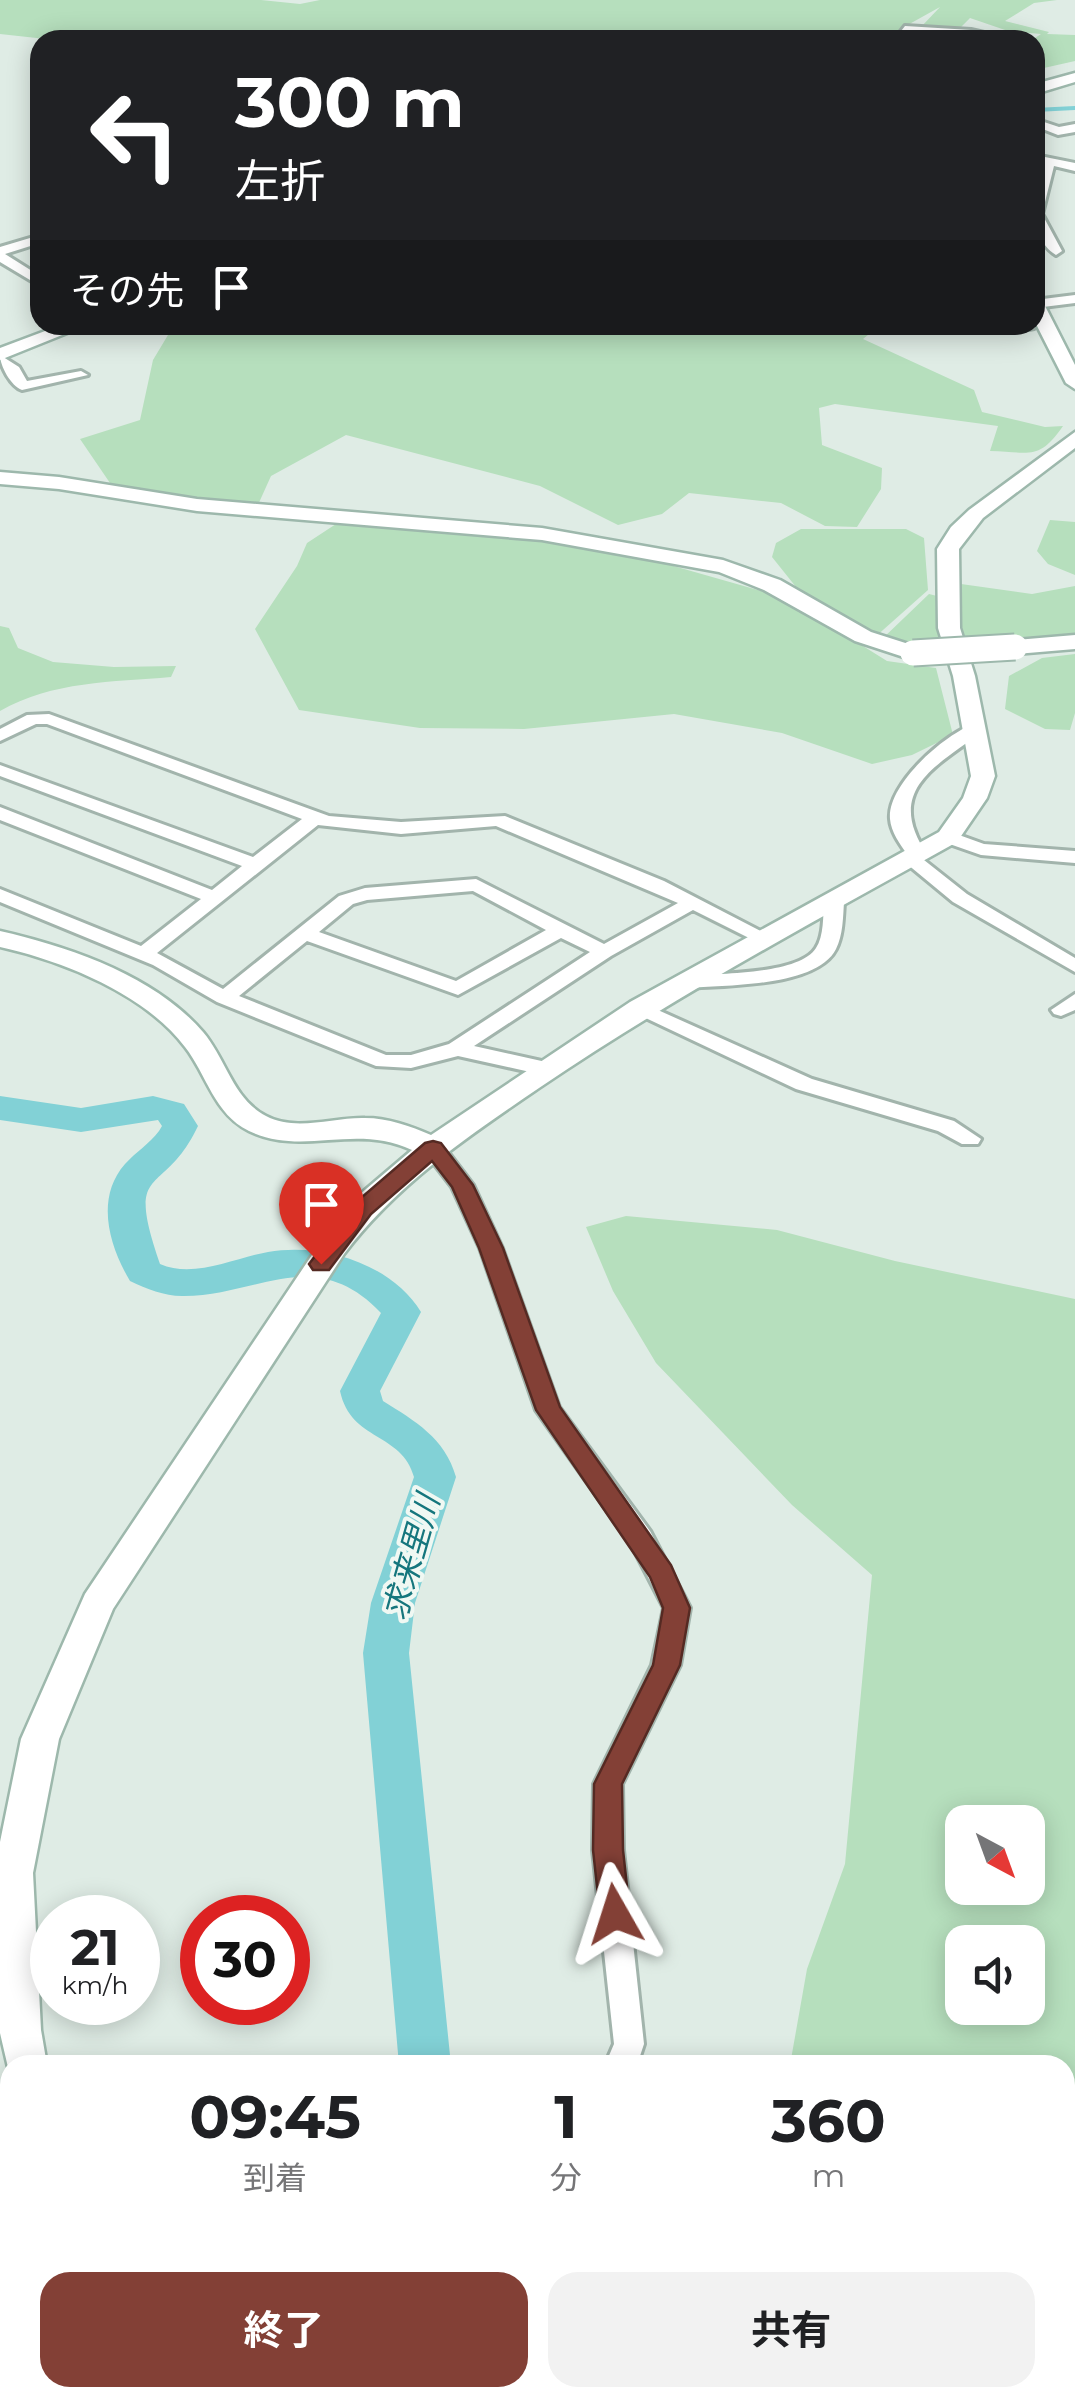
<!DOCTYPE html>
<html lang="ja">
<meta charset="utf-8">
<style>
:root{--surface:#fff;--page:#f2f2f2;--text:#202124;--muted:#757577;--accent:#834036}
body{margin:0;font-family:Montserrat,"Noto Sans JP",sans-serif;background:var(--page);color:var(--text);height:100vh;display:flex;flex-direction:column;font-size:38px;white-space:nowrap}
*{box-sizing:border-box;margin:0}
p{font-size:32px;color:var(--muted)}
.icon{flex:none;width:55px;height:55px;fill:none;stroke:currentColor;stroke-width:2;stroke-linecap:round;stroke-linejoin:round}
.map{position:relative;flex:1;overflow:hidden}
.drawer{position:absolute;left:0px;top:2055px;width:1075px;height:352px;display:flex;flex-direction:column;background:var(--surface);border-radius:30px 30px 0 0;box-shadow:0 5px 25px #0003}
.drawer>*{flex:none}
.banner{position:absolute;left:30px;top:30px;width:1015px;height:305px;border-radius:30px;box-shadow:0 5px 25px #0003;background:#202124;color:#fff;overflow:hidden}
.needle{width:65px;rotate:139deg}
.controls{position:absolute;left:945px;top:1805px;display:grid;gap:20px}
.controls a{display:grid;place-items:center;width:100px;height:100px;border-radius:20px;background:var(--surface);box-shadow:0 5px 25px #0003;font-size:50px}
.speed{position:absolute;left:30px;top:1895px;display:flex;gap:20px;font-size:50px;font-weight:700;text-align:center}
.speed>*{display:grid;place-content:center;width:130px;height:130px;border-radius:50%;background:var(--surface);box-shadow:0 5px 25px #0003;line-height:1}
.speed small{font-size:25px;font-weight:400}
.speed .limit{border:15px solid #d22;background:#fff;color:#111}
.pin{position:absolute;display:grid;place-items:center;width:85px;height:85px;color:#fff;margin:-102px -42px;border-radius:50% 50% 50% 0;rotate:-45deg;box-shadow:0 0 10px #0007}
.pin .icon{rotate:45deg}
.me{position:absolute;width:110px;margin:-55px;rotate:354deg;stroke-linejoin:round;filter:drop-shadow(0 0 8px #0008)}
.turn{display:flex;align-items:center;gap:35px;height:210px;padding:0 40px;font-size:45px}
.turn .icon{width:130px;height:130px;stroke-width:2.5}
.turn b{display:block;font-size:70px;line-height:85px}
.then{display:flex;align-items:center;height:95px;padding:0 40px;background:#0003;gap:20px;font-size:38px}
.eta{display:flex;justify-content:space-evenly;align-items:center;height:170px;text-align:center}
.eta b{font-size:60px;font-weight:700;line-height:70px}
.action{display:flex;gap:20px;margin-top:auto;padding:20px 40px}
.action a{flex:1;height:115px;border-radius:30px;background:var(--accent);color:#fff;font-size:40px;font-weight:700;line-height:115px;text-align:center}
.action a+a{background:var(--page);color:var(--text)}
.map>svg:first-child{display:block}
</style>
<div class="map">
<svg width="1075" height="2406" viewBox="0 0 1075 2406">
<rect width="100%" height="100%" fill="#dfece5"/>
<!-- green -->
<path fill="#b6dfbd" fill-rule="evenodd" d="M0,0H261L300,4L320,0H1057L1034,3L1005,21L1049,32L1047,34L1075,35V61L1035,70V40H1032L1041,34L1008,31L970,18L959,29L921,27L940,7L904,27L899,40H55L0,34Z
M174,325H880L863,339L974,390L982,412L1045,427L1063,426C1039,461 1030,452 990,451L998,426L835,404L819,408L822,445L882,468L881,489L857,527L825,526L781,503L689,493L662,514L618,525L540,486L346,435L271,476L257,507L153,496L110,483L80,439L140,420L153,360Z
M1050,520L1075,522V575L1048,564L1037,551Z
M336,524L509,537L591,547L663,563L786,598L887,661L936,668L953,735L912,755L872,764L782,733L674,714L524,729L420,728L299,710L255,629L297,566L307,543Z
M801,529H906L924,538L928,590L874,638L800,592L772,557L776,543Z
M961,584L1032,594L1075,586V640L962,647L955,625Z
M929,594L941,597L944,647L880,641Z
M0,626L9,628L18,648L53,662L114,667L176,666L171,677C113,682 52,681 0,711Z
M1075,654V713L1070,730L1045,729L1005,709L1009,676L1042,658Z
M626,1216L777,1230L895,1261L1075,1299V2406L1063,2398L1065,2065H790L807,1969L845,1864L872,1575L792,1505L656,1363L613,1291L586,1227ZM962,1822H1028V1888H962ZM962,1942H1028V2008H962Z"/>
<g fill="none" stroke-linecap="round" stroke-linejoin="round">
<!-- stream -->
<path stroke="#82d1d6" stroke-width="4" d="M1035,110L1075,108"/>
<!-- river -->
<path fill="#82d1d6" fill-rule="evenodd" d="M0,1096L81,1108L153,1096L184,1104L198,1126C163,1200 124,1160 160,1264C194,1279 234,1258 268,1252C322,1242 392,1264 421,1312L380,1391L383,1401C415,1421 445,1438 456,1477L415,1603L409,1653L451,2065H399L363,1653L371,1603L414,1477C402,1432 351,1442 340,1391L381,1313C315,1243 255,1297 182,1296C164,1296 147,1289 130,1281C109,1246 95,1198 125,1164C136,1152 149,1144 159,1131L162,1126L158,1120L81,1132L0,1120Z
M166,2398H229L225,2406H162Z"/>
<defs>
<path id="street" d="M905,26L971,30L1015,40L908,32L904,40H894Z
M1035,119L1059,127L1075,124V132L1058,135L1035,126Z
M1035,155L1075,163V171L1054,166L1042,214L1062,251L1056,255C1026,236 1035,193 1042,164L1035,163Z
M40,235V243L5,254L40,276V286L0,262V247Z
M1075,295V303L1035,308V300Z
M1035,324L1036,325L1034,328L1029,329H985L978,325Z
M0,355L19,367L27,381L81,371L88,375L22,390C11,386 0,366 0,355Z
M49,714L329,816L401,822L505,816L664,881L776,939L766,945L759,943L693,910L611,956L474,1046L555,1064L559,1069L555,1074L548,1076L458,1056L411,1068L376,1066L217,1002L153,965L0,902V889L141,946L201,899L0,820V807L212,890L242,866L0,776V765L253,857L302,819L47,724H36L0,741V729L27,715ZM318,825L401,834L496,826L678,903L604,944L476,879L365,888L339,896L223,989L157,953ZM473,891L546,930L456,981L319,932L353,904L367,900ZM561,938L590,952L449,1044L411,1055H386L239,996L307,941L458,995Z
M976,723L982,724V732C933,768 884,791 928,856L924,860L967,894L1075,958V972L953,902L901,859L907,854C900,844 891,832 890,819C887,784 946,733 976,723Z
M948,831L984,844L1075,851V863L981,855L941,841L939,837Z
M834,896L844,902C843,917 843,935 836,949C817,987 726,985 688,988L678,982L688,976C718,973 799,975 816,948C824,936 823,916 824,902Z
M1075,994V1010L1061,1016L1054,1014L1051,1010Z
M640,1002L812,1079L954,1121L981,1139L978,1144H962L938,1131L796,1089L633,1012L630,1008Z
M433,1141L441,1143L473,1185L502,1248L559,1407L650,1531L690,1608L680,1665L622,1784L623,1850L644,2044L637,2065H605L614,2044L593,1850L594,1784L652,1665L664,1608L631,1544L536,1410L480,1248L452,1187L422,1148Z
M10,2141V2171L0,2173V2143Z
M248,2398H297L294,2406H245Z
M530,2398H564L567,2406H533Z"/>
<path id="secondary" d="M1075,73V82L1035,94V84Z
M1035,299L1044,304L1075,365V389L1066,383L1035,322Z
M61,325H87L0,360V348Z
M1075,432V448L983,518L959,549L960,628L975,676L995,776L987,798L957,842C815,921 673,997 539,1088C467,1137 397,1184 344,1254L113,1609L59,1739L33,1873L41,2030L47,2065H10V2076L0,2033V1842L21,1739L85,1594L322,1240L352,1201L412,1150C354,1123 303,1157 249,1131C214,1114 207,1075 185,1047C145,994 63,961 0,947V931C70,947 155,976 203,1032C226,1059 233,1099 266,1116C296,1132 334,1117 365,1118C388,1118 410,1126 431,1135L630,1002L939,832L963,798L971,776L953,676L938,628L937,549L951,527L969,510Z
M0,472L59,477L197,499L542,528L723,560L780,580L871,632L921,648L924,653L913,660L855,641L764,590L719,572L542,540L197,511L59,489L0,484Z
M1075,635V649L1015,654L1004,647L1015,640Z
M46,2398H92V2406H46Z"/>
</defs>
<!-- street casing -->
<use href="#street" stroke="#a2b4ac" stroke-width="6"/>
<!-- secondary casing -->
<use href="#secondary" stroke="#9db8ac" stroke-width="5"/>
<!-- street -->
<use href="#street" fill="#fff" fill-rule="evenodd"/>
<!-- secondary -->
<use href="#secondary" fill="#fff" fill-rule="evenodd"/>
<defs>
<path id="secondary-bridge" d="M913,653L1015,647"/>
</defs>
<!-- secondary-bridge casing -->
<use href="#secondary-bridge" stroke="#9db8ac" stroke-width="29" stroke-linecap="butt"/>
<!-- secondary-bridge -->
<use href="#secondary-bridge" stroke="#fff" stroke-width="25"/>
</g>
<!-- route -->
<path fill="#834036" stroke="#552a23" stroke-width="2.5" d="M433,1141L441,1143L473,1185L503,1248L560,1407L671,1565L690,1608L680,1665L622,1784L623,1850L630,1914L625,1924L615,1927L604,1924L600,1914L593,1850L594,1784L653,1665L663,1608L650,1577L536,1410L479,1248L452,1187L432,1161L371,1214L329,1270H313L309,1264L355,1203L425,1143Z"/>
<g text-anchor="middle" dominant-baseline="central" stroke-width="8" stroke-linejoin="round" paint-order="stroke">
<!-- water labels -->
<g font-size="32" font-style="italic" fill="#15767d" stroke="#f0f8f3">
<text transform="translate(411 1557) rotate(-74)">求来里川</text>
</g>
</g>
</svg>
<div class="controls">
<a><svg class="needle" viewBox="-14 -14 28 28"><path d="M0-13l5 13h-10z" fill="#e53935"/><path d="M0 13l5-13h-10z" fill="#757577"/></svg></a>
<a><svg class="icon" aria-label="sound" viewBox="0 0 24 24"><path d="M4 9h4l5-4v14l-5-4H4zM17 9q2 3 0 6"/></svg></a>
</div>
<div class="speed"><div>21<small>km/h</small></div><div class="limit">30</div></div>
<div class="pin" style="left:321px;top:1264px;background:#d93025"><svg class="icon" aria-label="arrive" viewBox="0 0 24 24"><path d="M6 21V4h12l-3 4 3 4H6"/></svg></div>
<svg class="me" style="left:615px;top:1914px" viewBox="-20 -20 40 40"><path d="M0-17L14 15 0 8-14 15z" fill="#834036" stroke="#fff" stroke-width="4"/></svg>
<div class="banner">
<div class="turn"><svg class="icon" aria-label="left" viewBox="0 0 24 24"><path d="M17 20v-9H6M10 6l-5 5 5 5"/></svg><div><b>300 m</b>左折</div></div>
<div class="then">その先<svg class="icon" aria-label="arrive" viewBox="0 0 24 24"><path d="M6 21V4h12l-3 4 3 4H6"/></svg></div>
</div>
<section class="drawer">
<div class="eta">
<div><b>09:45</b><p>到着</p></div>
<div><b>1</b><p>分</p></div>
<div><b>360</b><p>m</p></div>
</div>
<div class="action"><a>終了</a><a>共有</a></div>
</section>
</div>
